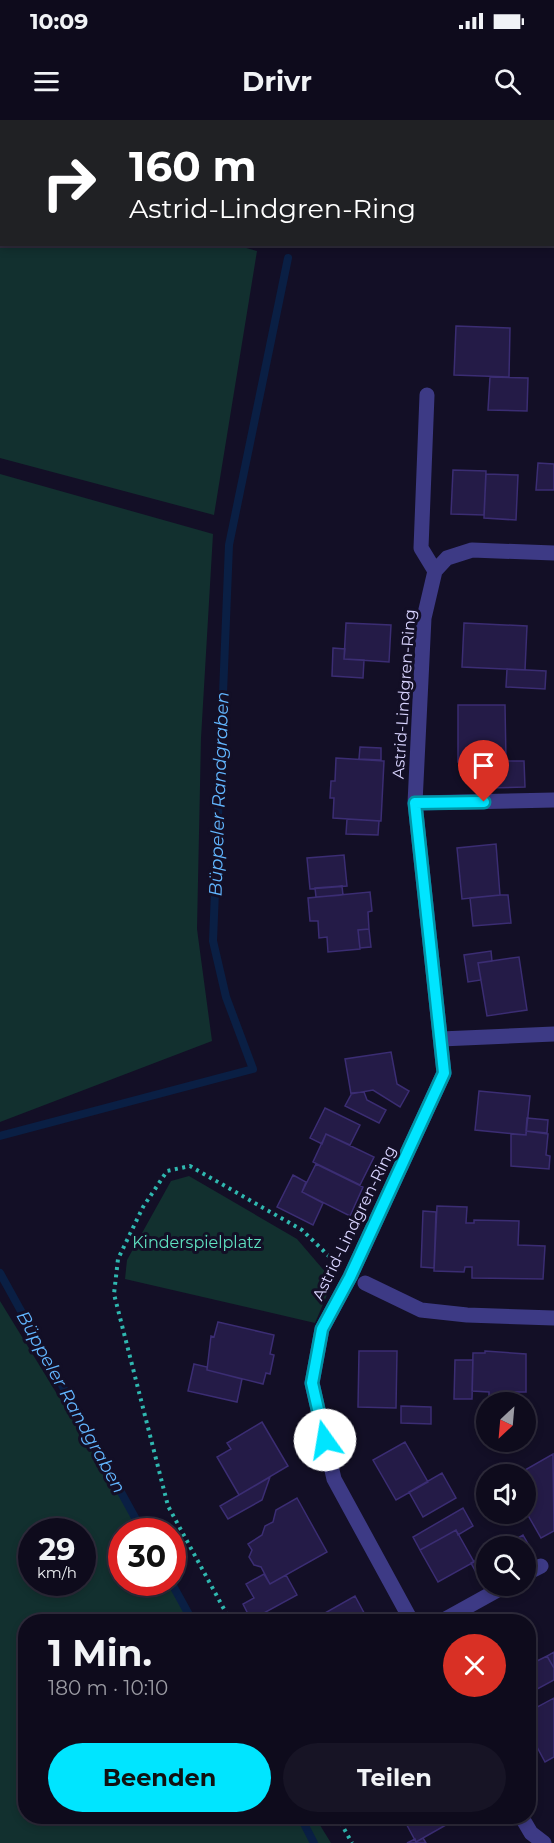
<!DOCTYPE html>
<html lang="de">
<meta charset="utf-8">
<style>
:root{--surface:#0e0b1c;--page:#171425;--text:#f1f3f6;--muted:#9b9ba3;--line:#2e2b3b;--accent:#00e5ff}
body{margin:0;font-family:Montserrat,sans-serif;background:var(--page);color:var(--text);height:100vh;display:flex;flex-direction:column;font-size:22px;white-space:nowrap}
*{box-sizing:border-box;margin:0}
p{font-size:20px;color:var(--muted)}
.icon{flex:none;width:33px;height:33px;fill:none;stroke:currentColor;stroke-width:2;stroke-linecap:round;stroke-linejoin:round}
.map{position:relative;flex:1;overflow:hidden}
.drawer{position:absolute;left:18px;top:1494px;width:518px;height:210px;display:flex;flex-direction:column;background:var(--surface);border-radius:24px;box-shadow:0 3px 9px #0003,0 0 0 2px var(--line)}
.drawer>*{flex:none}
.hud{position:absolute;left:0px;top:0px;width:555px;height:126px;box-shadow:0 3px 9px #0003,0 0 0 2px var(--line);background:#202124;color:#fff;overflow:hidden}
.needle{width:39px;rotate:206deg}
.controls{position:absolute;left:476px;top:1272px;display:grid;gap:12px}
.controls a{display:grid;place-items:center;width:60px;height:60px;border-radius:50%;background:var(--surface);box-shadow:0 3px 9px #0003,0 0 0 2px var(--line);font-size:30px}
.speed{position:absolute;left:18px;top:1398px;display:flex;gap:12px;font-size:30px;font-weight:700;text-align:center}
.speed>*{display:grid;place-content:center;width:78px;height:78px;border-radius:50%;background:var(--surface);box-shadow:0 3px 9px #0003,0 0 0 2px var(--line);line-height:1}
.speed small{font-size:15px;font-weight:400}
.speed .limit{border:9px solid #d22;background:#fff;color:#111}
.pin{position:absolute;display:grid;place-items:center;width:51px;height:51px;color:#fff;margin:-62px -26px;border-radius:50% 50% 50% 0;rotate:-45deg;box-shadow:0 0 6px #0007}
.pin .icon{rotate:45deg}
.me{position:absolute;width:66px;margin:-33px;rotate:347deg;stroke-linejoin:round;filter:drop-shadow(0 0 4px #0008)}
.turn{display:flex;align-items:center;gap:21px;height:126px;padding:0 30px;font-size:27px}
.turn .icon{width:78px;height:78px;stroke-width:2.5}
.turn b{display:block;font-size:42px;line-height:51px}
.round{display:grid;place-items:center;flex:none;width:63px;height:63px;border-radius:32px;background:var(--page)}
.summary{display:flex;align-items:center;justify-content:space-between;height:102px;padding:0 30px}
h1{font-size:36px;font-weight:700;line-height:45px}
.cta{display:flex;gap:12px;margin-top:auto;padding:12px 30px}
.cta a{flex:1;height:69px;border-radius:36px;background:var(--accent);color:#111;font-size:24px;font-weight:700;line-height:69px;text-align:center}
.cta a+a{background:var(--page);color:var(--text)}
.status{display:flex;justify-content:space-between;align-items:center;height:42px;padding:0 30px;background:var(--surface);direction:ltr}
.status svg{height:16px;fill:currentColor}
header{display:flex;justify-content:space-between;align-items:center;height:78px;padding:0 30px;background:var(--surface);font-size:27px;font-weight:700}
.map>svg:first-child{display:block}
</style>
<div class="status"><b>10:09</b><svg viewBox="0 0 49 12"><path d="M0 12V9h3v3zM5 12V6h3v6zM10 12V3h3v9zM15 12V0h3v12zM26 1h20v11H26zM47 4h2v5h-2z"/></svg></div>
<header><svg class="icon" aria-label="menu" viewBox="0 0 24 24"><path d="M4 6h16M4 12h16M4 18h16"/></svg>Drivr<svg class="icon" aria-label="search" viewBox="0 0 24 24"><circle cx="10" cy="10" r="6"/><path d="M15 15l6 6"/></svg></header>
<div class="map">
<svg width="554" height="1723" viewBox="0 0 554 1723">
<rect width="100%" height="100%" fill="#130f26"/>
<!-- green -->
<path fill="#12302f" fill-rule="evenodd" d="M0,0H554V108V2H2L1,33Z
M0,69L2,124H232L257,131L214,395L0,338Z
M0,354L213,414L201,618L197,809L212,921L0,1002Z
M189,1056L297,1119L333,1161L315,1203L125,1159L127,1140L171,1061Z
M0,1181L141,1411L122,1412V1462L172,1463L196,1501L26,1502V1696L315,1697L331,1723H0ZM32,1412H82V1462H32Z"/>
<g fill="none" stroke-linecap="round" stroke-linejoin="round">
<!-- stream -->
<path stroke="#0a1f44" stroke-width="8" d="M0,1016L253,949L226,877L213,821L229,425L288,138
M0,1153L143,1412
M171,1462L193,1502
M300,1696L314,1723"/>
</g>
<!-- building -->
<path fill="#241b47" stroke="#3b2d73" stroke-width="1.5" d="M456,206L510,208L509,257L454,255Z
M490,257L528,258L527,291L488,290Z
M538,343L554,344V370H536Z
M453,350L486,351L484,395L451,394Z
M486,354L518,355L516,400L484,398Z
M346,503L391,505L389,542L344,539Z
M464,503L527,506L525,550L462,547Z
M333,528L345,529L344,539L364,540L363,558L332,556Z
M507,549L546,551L545,569L506,567Z
M458,585H505L506,641L458,642Z
M360,627L381,628V640L359,639Z
M336,638L384,641L381,701L333,698L334,678H330L331,661H335Z
M506,641H524L525,667L486,668V642Z
M347,699L379,701L378,715L346,714Z
M496,724L500,775L462,779L457,728Z
M344,735L347,766L310,769L307,738Z
M342,766L343,775L316,777L315,768Z
M370,772L372,791L368,792L369,809L358,810L360,829L328,832L327,817L319,818L318,801H310L308,778Z
M500,775H508L511,803L473,806L470,778Z
M369,809L371,827L360,828L358,810Z
M491,831L492,841L478,843L481,860L468,862L464,835Z
M519,837L527,890L487,896L478,843Z
M391,932L397,964L409,971L400,987L373,970L351,974L345,939Z
M479,971L530,976L526,1015L475,1010Z
M364,972L367,980L386,990L379,1003L345,986L352,973Z
M325,988L360,1005L350,1025L326,1014L322,1024L310,1018Z
M527,998L548,1000L547,1013L526,1011Z
M526,1011L548,1014L546,1035L550,1036L549,1049L511,1046V1014L526,1015Z
M326,1014L374,1037L360,1065L313,1042Z
M316,1044L363,1067L350,1096L302,1072Z
M293,1055L306,1062L302,1072L323,1083L313,1105L277,1087Z
M437,1086L467,1087L466,1103H474V1100L519,1101L518,1125L545,1126L543,1159L472,1158V1147H465L464,1152L434,1151Z
M423,1091L436,1092L434,1148L421,1147Z
M218,1202L274,1215L270,1234L274,1235L270,1254L266,1253L263,1264L207,1250L211,1216L214,1217Z
M359,1231H397L396,1288L358,1287Z
M485,1231L526,1234V1272H507V1276H489V1272L472,1271L473,1233H485Z
M455,1240H473L472,1279H454Z
M194,1244L207,1247V1250L242,1259L237,1282L188,1271Z
M401,1286L431,1287V1304L401,1303Z
M262,1302L288,1346L239,1375L217,1337L231,1329L227,1323Z
M405,1322L428,1362L396,1380L373,1340Z
M553,1334L554,1411L541,1418L525,1390V1354H518Z
M442,1353L456,1378L423,1397L409,1372Z
M270,1357L262,1380L228,1399L220,1386Z
M297,1378L327,1432L270,1464L261,1447L254,1445L249,1437L252,1430L248,1424L262,1415L265,1406L273,1402L276,1390Z
M463,1388L473,1406L458,1415L456,1410L420,1430L413,1417Z
M456,1410L474,1442L438,1462L420,1430Z
M523,1415L531,1429L525,1440V1426H511L509,1423Z
M486,1435V1463L483,1465L471,1443Z
M264,1454L270,1464L286,1455L297,1475L251,1500L243,1484L254,1478L246,1464Z
M355,1476L369,1502H309Z
M554,1532V1548L547,1536Z
M547,1536L554,1548V1560L528,1574V1549L532,1547L531,1544Z
M554,1578V1637L545,1642L528,1610V1592Z
M402,1696H460V1697L416,1722Z
M423,1718L426,1723H407L415,1719L416,1722Z"/>
<g fill="none" stroke-linecap="round" stroke-linejoin="round">
<!-- path -->
<path stroke="#2fb8b0" stroke-width="4" stroke-dasharray="3 4.5" stroke-linecap="butt" d="M231,1502L168,1386L114,1174L118,1139L143,1087L167,1051L190,1046L302,1110L335,1142
M337,1696L352,1723"/>
<!-- minor -->
<path stroke="#3d3a85" stroke-width="15" d="M427,275L421,428L435,451
M415,683L554,680
M441,919L554,914
M365,1163L421,1190L467,1195L554,1198
M525,1454L541,1446
M412,1502L334,1359L312,1263L322,1209L350,1157L444,953L415,683L424,498L435,451L447,438L472,430L554,433
M440,1502L505,1466
M521,1696L531,1713L544,1723"/>
</g>
<g fill="none" stroke-linecap="round" stroke-linejoin="round">
<defs>
<path id="route" d="M325,1320L312,1263L322,1209L350,1157L444,953L415,683L484,682"/>
</defs>
<!-- route casing -->
<use href="#route" stroke="#0095a6" stroke-width="15"/>
<!-- route -->
<use href="#route" stroke="#00e5ff" stroke-width="10"/>
</g>
<g text-anchor="middle" dominant-baseline="central" stroke-width="6" stroke-linejoin="round" paint-order="stroke">
<!-- street labels -->
<g font-size="16" fill="#d9d4ff" stroke="#130f26">
<text transform="translate(404 574) rotate(-86)">Astrid-Lindgren-Ring</text>
<text transform="translate(354 1103) rotate(-64)">Astrid-Lindgren-Ring</text>
</g>
<!-- park labels -->
<g font-size="16" fill="#5fe0c0" stroke="#130f26">
<text x="197" y="1122">Kinderspielplatz</text>
</g>
<!-- water labels -->
<g font-size="18" font-style="italic" fill="#62b6ff" stroke="#130f26">
<text transform="translate(219 674) rotate(-88)">Büppeler Randgraben</text>
<text transform="translate(71 1282) rotate(61)">Büppeler Randgraben</text>
</g>
</g>
</svg>
<div class="controls">
<a><svg class="needle" viewBox="-14 -14 28 28"><path d="M0-13l5 13h-10z" fill="#e53935"/><path d="M0 13l5-13h-10z" fill="#9b9ba3"/></svg></a>
<a><svg class="icon" aria-label="sound" viewBox="0 0 24 24"><path d="M4 9h4l5-4v14l-5-4H4zM17 9q2 3 0 6"/></svg></a>
<a><svg class="icon" aria-label="search" viewBox="0 0 24 24"><circle cx="10" cy="10" r="6"/><path d="M15 15l6 6"/></svg></a>
</div>
<div class="speed"><div>29<small>km/h</small></div><div class="limit">30</div></div>
<div class="pin" style="left:484px;top:682px;background:#d93025"><svg class="icon" aria-label="arrive" viewBox="0 0 24 24"><path d="M6 21V4h12l-3 4 3 4H6"/></svg></div>
<svg class="me" style="left:325px;top:1320px" viewBox="-20 -20 40 40"><circle r="19" fill="#fff"/><path d="M0-13L10 11 0 6-10 11z" fill="#00e5ff"/></svg>
<div class="hud">
<div class="turn"><svg class="icon" aria-label="right" viewBox="0 0 24 24"><path d="M7 20v-9h11M14 6l5 5-5 5"/></svg><div><b>160 m</b>Astrid-Lindgren-Ring</div></div>
</div>
<section class="drawer">
<div class="summary"><div><h1>1 Min.</h1><p>180 m · 10:10</p></div><a class="round" style="background:#d93025;color:#fff"><svg class="icon" aria-label="close" viewBox="0 0 24 24"><path d="M6 6l12 12M18 6L6 18"/></svg></a></div>
<div class="cta"><a>Beenden</a><a>Teilen</a></div>
</section>
</div>
